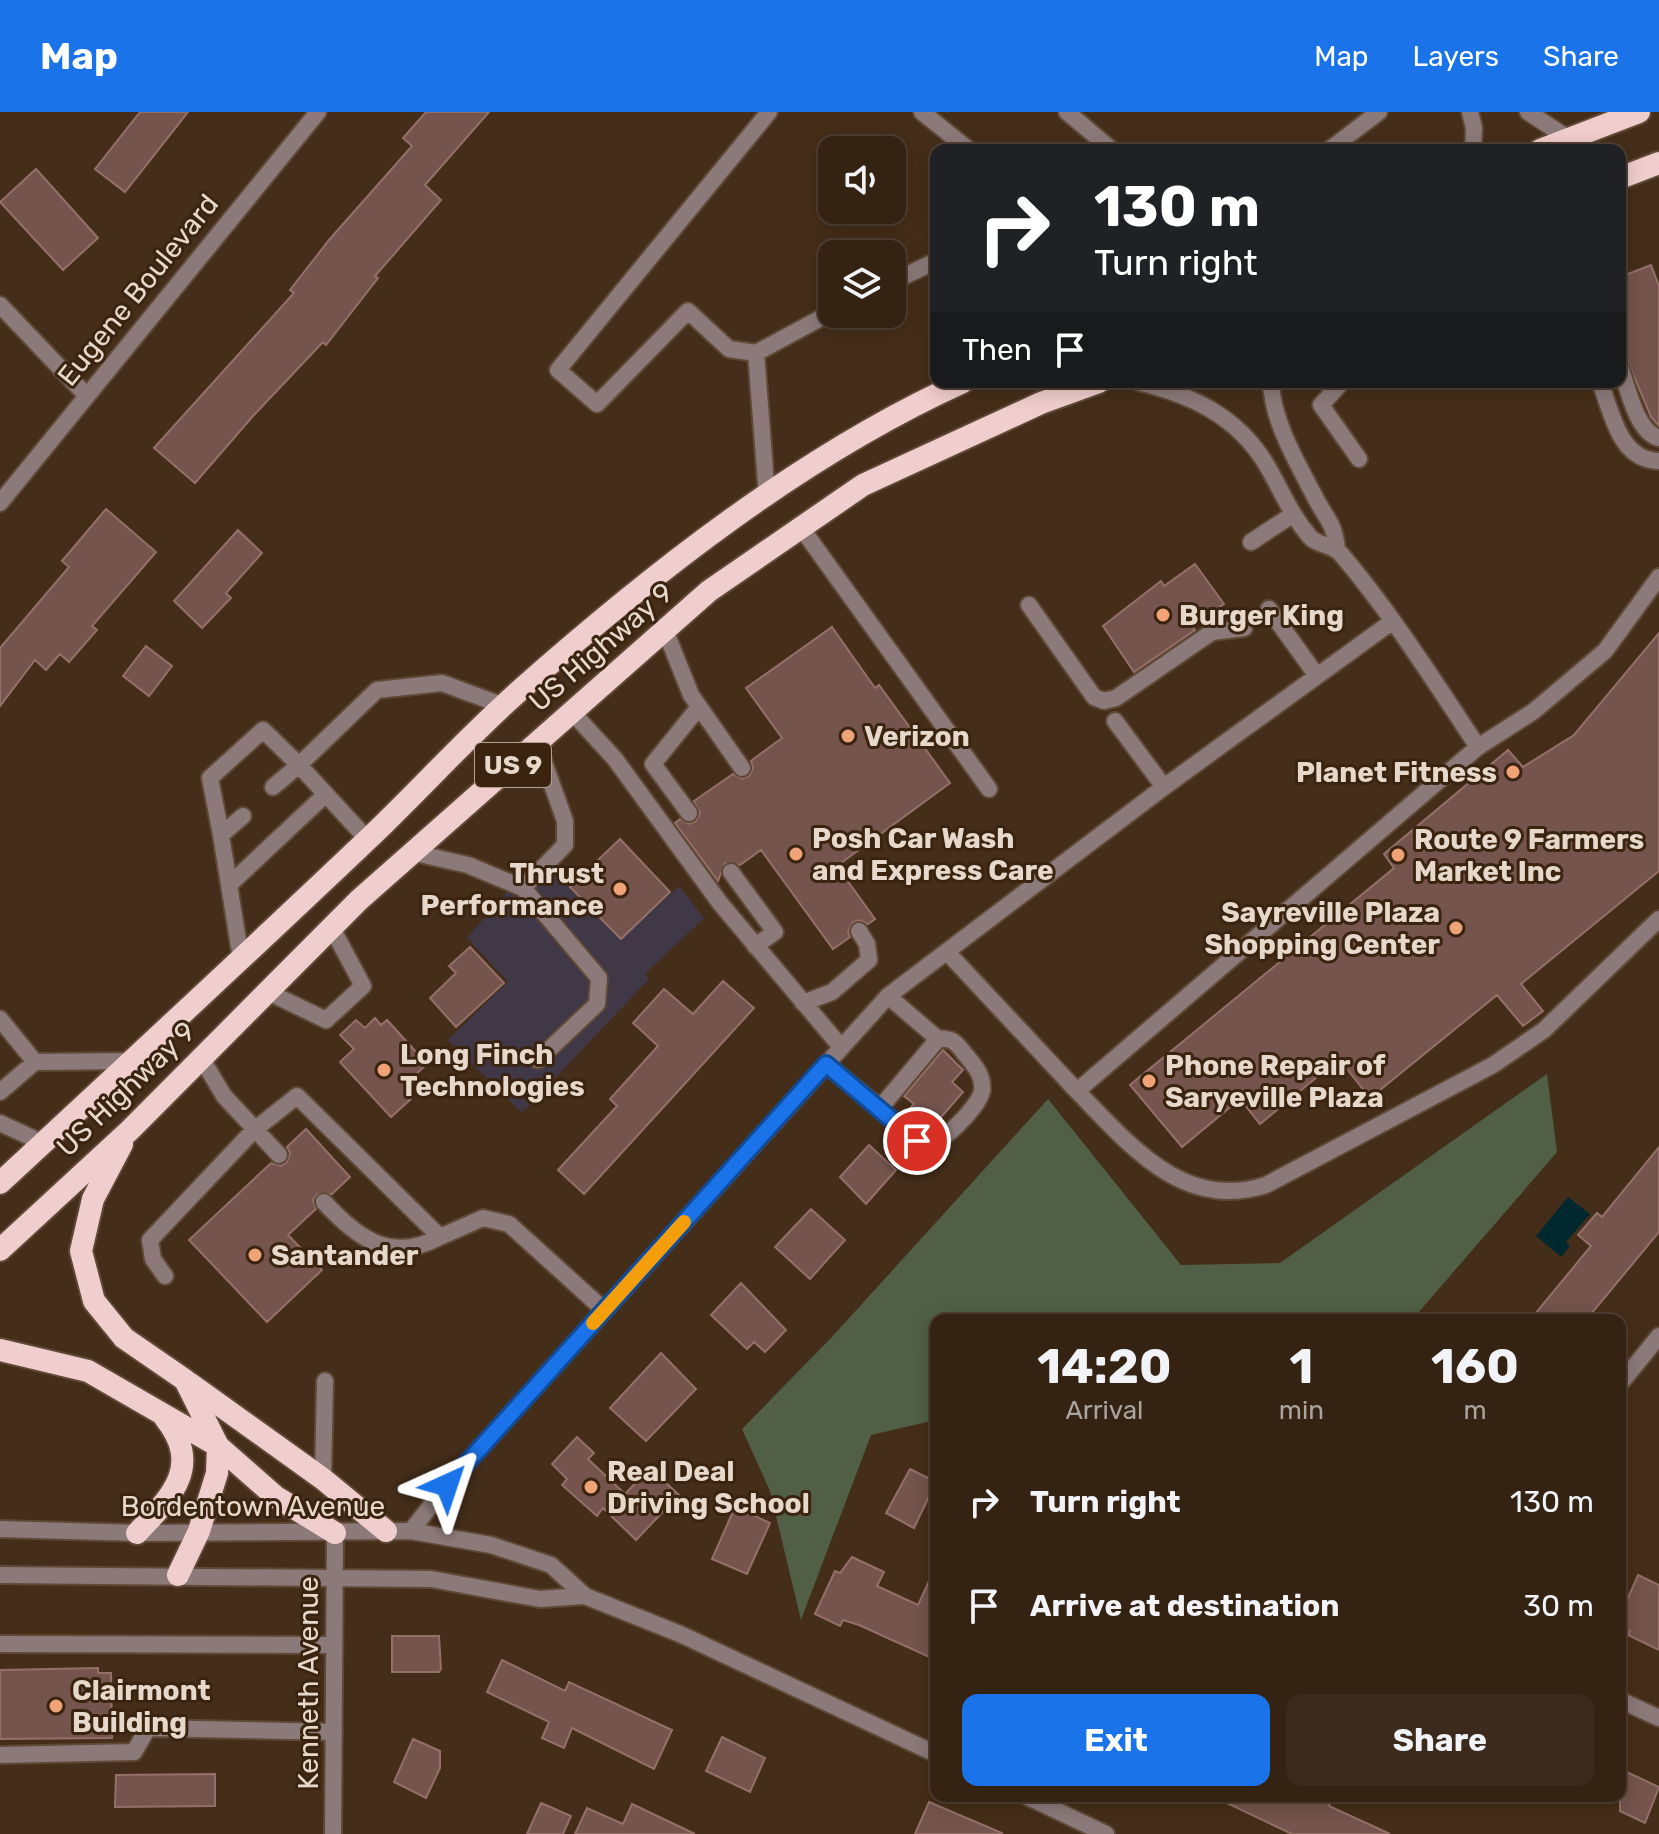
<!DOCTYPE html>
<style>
:root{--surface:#342213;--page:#3c2a1c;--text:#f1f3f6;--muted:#a9a4a0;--line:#4e3f33;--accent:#1a73e8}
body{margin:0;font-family:Rubik,sans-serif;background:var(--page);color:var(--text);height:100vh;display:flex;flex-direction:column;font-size:30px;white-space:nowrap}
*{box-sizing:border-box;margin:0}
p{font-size:26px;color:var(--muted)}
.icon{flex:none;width:44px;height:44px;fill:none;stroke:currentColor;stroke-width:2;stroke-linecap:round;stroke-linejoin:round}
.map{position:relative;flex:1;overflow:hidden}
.sheet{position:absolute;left:930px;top:1202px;width:696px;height:488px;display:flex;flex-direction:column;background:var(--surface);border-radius:16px;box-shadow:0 4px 20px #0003,0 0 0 2px var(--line)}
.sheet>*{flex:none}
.banner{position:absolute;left:930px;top:32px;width:696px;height:244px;border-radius:16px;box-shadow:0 4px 20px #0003,0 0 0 2px var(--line);background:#202124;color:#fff;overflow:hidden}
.tools{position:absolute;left:818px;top:24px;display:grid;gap:16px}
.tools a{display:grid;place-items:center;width:88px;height:88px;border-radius:16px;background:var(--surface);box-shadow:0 4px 20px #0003,0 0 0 2px var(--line);font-size:40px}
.pin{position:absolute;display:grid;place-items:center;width:68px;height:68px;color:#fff;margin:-34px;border:4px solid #fff;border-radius:50%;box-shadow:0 2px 8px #0007}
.me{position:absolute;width:88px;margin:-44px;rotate:42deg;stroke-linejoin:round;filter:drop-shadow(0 0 6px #0008)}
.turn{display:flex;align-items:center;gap:28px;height:168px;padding:0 32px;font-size:36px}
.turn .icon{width:104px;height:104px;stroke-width:2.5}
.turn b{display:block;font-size:56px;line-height:68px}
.then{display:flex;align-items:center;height:76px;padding:0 32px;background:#0003;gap:16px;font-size:30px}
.eta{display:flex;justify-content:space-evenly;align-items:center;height:136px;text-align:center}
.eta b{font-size:48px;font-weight:700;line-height:56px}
.button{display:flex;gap:16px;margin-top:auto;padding:16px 32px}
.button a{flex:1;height:92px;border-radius:16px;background:var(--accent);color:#fff;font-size:32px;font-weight:700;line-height:92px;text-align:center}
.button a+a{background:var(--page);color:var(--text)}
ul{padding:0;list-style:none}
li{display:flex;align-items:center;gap:24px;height:104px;padding:0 32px}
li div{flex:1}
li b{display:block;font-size:30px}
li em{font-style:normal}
header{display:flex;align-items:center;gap:48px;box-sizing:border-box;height:112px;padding:0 40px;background:var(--accent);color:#fff}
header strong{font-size:38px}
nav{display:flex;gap:44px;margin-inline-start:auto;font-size:28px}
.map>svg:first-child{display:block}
</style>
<header>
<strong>Map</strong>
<nav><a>Map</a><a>Layers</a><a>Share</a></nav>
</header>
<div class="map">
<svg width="1659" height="1722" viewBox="0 0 1659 1722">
<rect width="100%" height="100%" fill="#452e19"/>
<!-- industrial -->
<path fill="#403747" d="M550,750L621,827L679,774L704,806L645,862L649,867L522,1001L448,928L508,870L467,826L512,774Z"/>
<!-- forest -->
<path fill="#505f45" d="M1547,962L1557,1040L1412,1208H936V1308L871,1323L801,1508L770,1379L742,1317L831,1226L1048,987L1181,1153L1280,1151Z"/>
<!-- water -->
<path fill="#00292f" d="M1568,1085L1590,1102L1566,1130L1570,1134L1561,1145L1536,1124Z"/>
<!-- building -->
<path fill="#74544d" stroke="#947069" stroke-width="2" d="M140,0H188L125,80L95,57Z
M426,0H489L425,73L441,88L375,164L378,166L326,233L323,230L253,304L195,371L154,336L294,181L290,178L329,128L412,34L403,26Z
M36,57L98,126L63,158L0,90Z
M1651,153L1659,174V314L1651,305L1620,231V165Z
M106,397L156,440L92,514L97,518L69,550L60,542L46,558L35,548L0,594V536L69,455L62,449Z
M238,418L262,441L226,481L231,486L202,516L174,489Z
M1195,452L1224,492L1192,514L1195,518L1134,560L1103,514L1161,469L1164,474Z
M832,515L875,576L879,573L950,671L837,754L875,807L868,812L859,808L853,810L848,819L850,825L833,837L761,738L740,753L725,751L718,769L675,711L680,707L689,712L696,709L700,701L694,689L733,662L742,667L749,664L753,656L751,649L782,626L746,576Z
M1659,521V759L1521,872L1543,899L1523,914L1497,883L1370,986L1339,947L1260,1012L1240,987L1182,1035L1130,973L1394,756L1384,742L1508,638L1523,655L1574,623Z
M146,534L172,554L149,584L123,564Z
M620,727L670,780L621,827L570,775Z
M470,835L504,871L456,915L430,886L456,861L449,854Z
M723,869L754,896L584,1082L558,1058L617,994L610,987L658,934L633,911L664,877L693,902Z
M375,906L381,913L387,908L427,952L413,965L418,971L406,982L411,987L391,1005L340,950L354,937L340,923L356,908L365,916Z
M943,938L963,958L952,970L963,980L929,1019L907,1000L914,992L904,984Z
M306,1017L350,1065L332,1082H317L313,1088L316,1097L288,1123L322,1158L267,1210L189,1128L271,1051L281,1054L287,1050L290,1041L287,1035Z
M869,1033L896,1058L866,1092L840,1065Z
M1659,1035V1120L1586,1208H1530L1591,1134L1578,1123L1597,1101L1602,1105Z
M811,1097L845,1128L810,1167L775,1135Z
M741,1171L786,1218L765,1240L754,1230L747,1237L711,1203Z
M661,1241L696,1277L646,1329L610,1296Z
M577,1325L594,1341L588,1347L625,1382L650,1356L679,1383L636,1428L603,1396L597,1404L562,1373L567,1367L552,1352Z
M910,1357L936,1370L914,1416L886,1401Z
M735,1395L770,1411L747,1462L712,1447Z
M852,1445L884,1460L877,1474L918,1493L936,1454V1548L859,1513L843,1508L840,1514L815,1502L835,1459L840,1461Z
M1638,1463L1659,1473V1538L1628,1523L1630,1519L1620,1515V1504Z
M392,1524H439L441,1557L439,1560H392Z
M502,1548L565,1579L569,1570L672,1618L654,1657L572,1616L564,1636L542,1626L549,1610L487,1580Z
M98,1556V1561H111L112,1626L0,1627V1558Z
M722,1625L765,1646L750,1680L706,1659Z
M413,1627L440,1639V1656L426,1686L394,1670Z
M1620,1657L1659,1675L1645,1711L1620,1699Z
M215,1662V1694L115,1695L116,1663Z
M1212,1684H1334L1329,1694L1390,1722H1292Z
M929,1690L1002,1721L1001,1722H915Z
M541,1691L571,1704L563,1722H527Z
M632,1692L695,1722H575L587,1696L623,1712Z"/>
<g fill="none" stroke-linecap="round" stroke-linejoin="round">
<defs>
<path id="service" d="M769,0L558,258L597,292L688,199L729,237L756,241L832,200
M922,0L969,38
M1067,0L1112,38
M892,170L936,149
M756,241L767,385
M1620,255C1628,275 1636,320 1659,326
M1271,270C1272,309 1298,352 1316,387C1327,408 1335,412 1337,438
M1342,270L1321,293L1359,347
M1600,270C1612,301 1619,348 1659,349
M800,414L989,677
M1251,430L1292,403
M1029,493L1094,585L1104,589L1116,586L1212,520L1244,516
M1269,497L1317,564
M665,518L691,583L742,656
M571,599L615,647L720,791L841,935
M1115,609L1164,675
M1478,635L1534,599L1605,539L1659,465
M689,701L653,652L699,595
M221,723L210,666L263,618L299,653L273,675
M368,728L299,653L377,578L442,571L504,594
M415,741L468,753L523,776L565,733V709L537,631
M731,760L775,820L755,834
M229,773L326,682
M523,776L599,866L597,892L538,948
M947,840L1077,979L1478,635C1434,569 1392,502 1341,442C1333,432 1318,434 1310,425C1290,402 1281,377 1266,352C1236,303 1191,283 1138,270
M241,847L221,723L243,704
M268,880L326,908L363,874L332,816
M803,891L832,880L869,848L867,832L859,819
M0,907L35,950
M202,947L224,984L279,1043
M826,952L880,996L938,927L888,884L1164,675L1393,509
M1077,979C1129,1032 1183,1100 1266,1073L1493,953L1544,918L1659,807
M0,980L35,950L132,949
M880,996C892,1007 908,1029 924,1032C940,1035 979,995 982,979C984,963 974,953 964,941C956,930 952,926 938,927
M0,1011L43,1031
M324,1090C358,1127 391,1151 440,1125
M165,1164L153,1147L150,1128L253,1019L297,984L440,1125L483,1106L509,1112L604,1198
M323,1367L325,1269
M0,1532L334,1533
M0,1643L134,1640L148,1616L334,1620"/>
<path id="minor" d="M1470,0L1474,16L1473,38
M1528,0L1569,27
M1329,38L1379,0
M0,193L86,283
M0,391L318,0
M1620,1272L1659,1224
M411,1419L447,1373L888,884
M1620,1588L1659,1606
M333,1722L335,1421"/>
<path id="tertiary" d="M0,1417L137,1421L411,1419L491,1433L551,1453L585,1484L680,1522L936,1642
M0,1463L431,1467L540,1487L585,1484
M1026,1684L1106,1722"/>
<path id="trunk" d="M1540,38L1639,0
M1620,66L1659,51
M122,1032L93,1087L81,1139L94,1189L124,1226L185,1268L218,1334L217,1361L199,1419L178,1463
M0,1071C122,958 244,845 365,730C417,681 465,627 518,580C650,463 802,343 963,270
M0,1138L130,1018L359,788L709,479L863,373L1041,291L1099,270
M0,1238L88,1259L218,1334L276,1385L335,1421
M189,1271L323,1367L386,1419
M137,1421C172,1384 203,1354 165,1306"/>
</defs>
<!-- service casing -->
<use href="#service" stroke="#5f4936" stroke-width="20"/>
<!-- minor casing -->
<use href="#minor" stroke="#5f4936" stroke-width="20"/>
<!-- tertiary casing -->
<use href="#tertiary" stroke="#5f4936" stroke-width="20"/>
<!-- trunk casing -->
<use href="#trunk" stroke="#5f4936" stroke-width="26"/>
<!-- service -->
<use href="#service" stroke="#8b7a79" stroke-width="16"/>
<!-- minor -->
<use href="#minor" stroke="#8b7a79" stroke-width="16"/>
<!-- tertiary -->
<use href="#tertiary" stroke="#8b7a79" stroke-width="16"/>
<!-- trunk -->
<use href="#trunk" stroke="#f0cecd" stroke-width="22"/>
</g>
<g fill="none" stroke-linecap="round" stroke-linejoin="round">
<defs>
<path id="route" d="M447,1373L826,952L917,1029"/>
</defs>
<!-- route casing -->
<use href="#route" stroke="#114b97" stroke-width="20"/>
<!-- route -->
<use href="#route" stroke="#1a73e8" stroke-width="14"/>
<!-- slow -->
<path stroke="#f59e0b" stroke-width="14" d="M593,1211L684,1110"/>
</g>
<!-- markers -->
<g fill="#efa376" stroke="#3a240f" stroke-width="3">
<circle cx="1163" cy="503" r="8"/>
<circle cx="848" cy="624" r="8"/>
<circle cx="1513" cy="660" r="8"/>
<circle cx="796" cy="742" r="8"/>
<circle cx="1398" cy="743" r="8"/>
<circle cx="620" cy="777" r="8"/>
<circle cx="1456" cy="816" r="8"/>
<circle cx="384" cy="958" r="8"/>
<circle cx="1149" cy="969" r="8"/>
<circle cx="255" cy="1143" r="8"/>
<circle cx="591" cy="1375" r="8"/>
<circle cx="56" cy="1594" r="8"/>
</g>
<g text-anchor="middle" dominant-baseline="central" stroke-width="6" stroke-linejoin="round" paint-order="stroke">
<!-- shield labels -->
<rect fill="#3a240f" stroke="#b3a293" stroke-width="2" x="475" y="631" width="76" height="44" rx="6"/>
<g font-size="26" font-weight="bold" fill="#e7d8cc">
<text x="513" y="653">US 9</text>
</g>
<!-- street labels -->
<g font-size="28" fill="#e7d8cc" stroke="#3a240f">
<text transform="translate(138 178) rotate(-51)">Eugene Boulevard</text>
<text transform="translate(601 535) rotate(-41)">US Highway 9</text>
<text transform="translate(126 977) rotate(-44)">US Highway 9</text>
<text x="253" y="1394">Bordentown Avenue</text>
<text transform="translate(308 1571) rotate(-90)">Kenneth Avenue</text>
</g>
<!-- poi labels -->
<g font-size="28" font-weight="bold" fill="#e7d8cc" stroke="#3a240f" text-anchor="start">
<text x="1179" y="503">Burger King</text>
<text x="864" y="624">Verizon</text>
<text x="1497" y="660" text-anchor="end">Planet Fitness</text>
<text x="812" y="726">Posh Car Wash<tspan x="812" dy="32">and Express Care</tspan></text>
<text x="1414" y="727">Route 9 Farmers<tspan x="1414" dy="32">Market Inc</tspan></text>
<text x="604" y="761" text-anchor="end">Thrust<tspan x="604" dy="32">Performance</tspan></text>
<text x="1440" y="800" text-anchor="end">Sayreville Plaza<tspan x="1440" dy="32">Shopping Center</tspan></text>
<text x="400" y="942">Long Finch<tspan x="400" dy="32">Technologies</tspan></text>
<text x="1165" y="953">Phone Repair of<tspan x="1165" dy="32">Saryeville Plaza</tspan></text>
<text x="271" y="1143">Santander</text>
<text x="607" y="1359">Real Deal<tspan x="607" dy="32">Driving School</tspan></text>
<text x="72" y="1578">Clairmont<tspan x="72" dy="32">Building</tspan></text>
</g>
</g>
</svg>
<div class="tools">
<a><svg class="icon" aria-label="sound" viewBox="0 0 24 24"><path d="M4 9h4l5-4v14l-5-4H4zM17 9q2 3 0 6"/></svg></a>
<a><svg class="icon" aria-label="layers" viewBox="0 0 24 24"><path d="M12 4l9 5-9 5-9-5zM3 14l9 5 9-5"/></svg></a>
</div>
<div class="pin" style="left:917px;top:1029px;background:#d93025"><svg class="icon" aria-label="arrive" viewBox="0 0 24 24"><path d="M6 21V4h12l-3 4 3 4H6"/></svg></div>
<svg class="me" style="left:447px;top:1373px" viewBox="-20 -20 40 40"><path d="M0-17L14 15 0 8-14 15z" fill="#1a73e8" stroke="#fff" stroke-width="4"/></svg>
<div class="banner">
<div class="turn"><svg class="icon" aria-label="right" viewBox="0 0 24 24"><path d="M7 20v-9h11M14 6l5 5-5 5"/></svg><div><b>130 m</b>Turn right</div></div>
<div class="then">Then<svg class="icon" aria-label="arrive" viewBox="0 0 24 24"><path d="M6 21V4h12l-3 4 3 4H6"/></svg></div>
</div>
<section class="sheet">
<div class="eta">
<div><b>14:20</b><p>Arrival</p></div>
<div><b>1</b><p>min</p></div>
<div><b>160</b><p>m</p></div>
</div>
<ul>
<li><svg class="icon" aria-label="right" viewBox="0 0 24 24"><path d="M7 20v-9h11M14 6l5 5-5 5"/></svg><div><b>Turn right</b></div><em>130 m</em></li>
<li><svg class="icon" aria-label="arrive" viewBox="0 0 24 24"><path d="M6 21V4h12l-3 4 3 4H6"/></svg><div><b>Arrive at destination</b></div><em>30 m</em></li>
</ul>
<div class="button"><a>Exit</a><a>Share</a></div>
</section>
</div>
